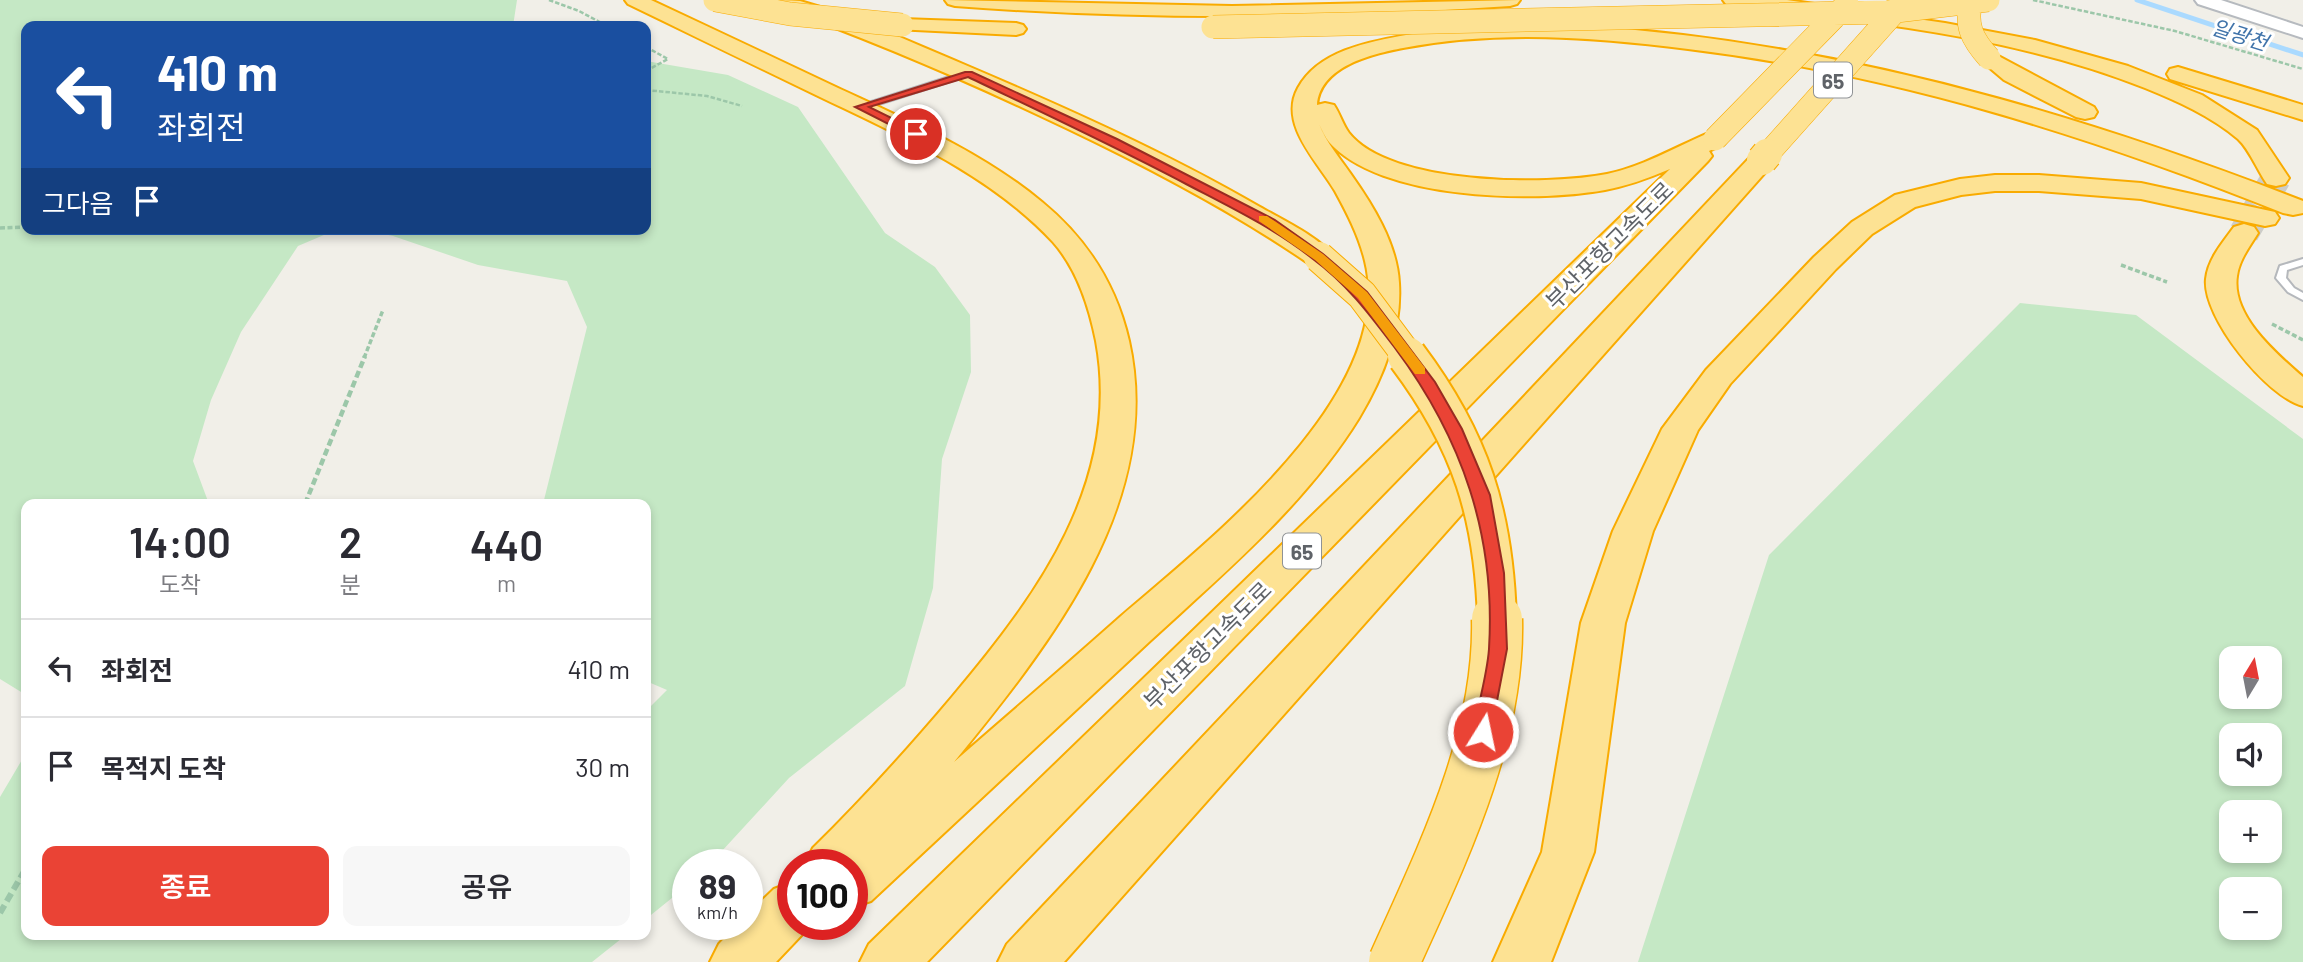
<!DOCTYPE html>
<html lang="ko">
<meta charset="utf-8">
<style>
:root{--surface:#fff;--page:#f7f7f7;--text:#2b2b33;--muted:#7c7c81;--line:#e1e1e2;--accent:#ea4335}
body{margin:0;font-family:Barlow,"Noto Sans KR",sans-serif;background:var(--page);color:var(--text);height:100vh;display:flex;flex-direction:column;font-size:26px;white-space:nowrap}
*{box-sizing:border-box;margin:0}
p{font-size:23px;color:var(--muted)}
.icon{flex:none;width:38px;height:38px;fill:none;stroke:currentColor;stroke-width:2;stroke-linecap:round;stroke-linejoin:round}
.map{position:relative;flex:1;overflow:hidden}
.drawer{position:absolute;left:21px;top:499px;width:630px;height:441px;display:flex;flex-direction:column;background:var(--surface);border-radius:14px;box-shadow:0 4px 10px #0003}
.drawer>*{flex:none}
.banner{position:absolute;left:21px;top:21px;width:630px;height:214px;border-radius:14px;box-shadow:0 4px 10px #0003;background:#1a4fa0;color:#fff;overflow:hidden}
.needle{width:46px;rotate:10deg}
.buttons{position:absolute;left:2219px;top:646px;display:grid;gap:14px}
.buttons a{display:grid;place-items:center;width:63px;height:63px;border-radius:14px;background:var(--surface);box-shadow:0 4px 10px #0003;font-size:35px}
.speed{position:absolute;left:672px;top:849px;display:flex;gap:14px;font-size:35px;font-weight:700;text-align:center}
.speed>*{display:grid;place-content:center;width:91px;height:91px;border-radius:50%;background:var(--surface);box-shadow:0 4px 10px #0003;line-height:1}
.speed small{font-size:18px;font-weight:400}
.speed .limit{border:10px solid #d22;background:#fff;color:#111}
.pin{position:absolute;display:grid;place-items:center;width:60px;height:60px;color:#fff;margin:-30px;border:4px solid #fff;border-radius:50%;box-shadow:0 2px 7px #0007}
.me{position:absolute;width:77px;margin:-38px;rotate:10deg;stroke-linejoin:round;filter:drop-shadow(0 0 5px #0008)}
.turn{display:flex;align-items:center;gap:24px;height:147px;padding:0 21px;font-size:32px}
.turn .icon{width:91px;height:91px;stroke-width:2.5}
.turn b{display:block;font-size:49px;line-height:60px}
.then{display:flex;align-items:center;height:66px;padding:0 21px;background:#0003;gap:14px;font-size:26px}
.eta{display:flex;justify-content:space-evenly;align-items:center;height:119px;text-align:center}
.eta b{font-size:42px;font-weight:600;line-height:49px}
.primary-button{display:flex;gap:14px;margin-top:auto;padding:14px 21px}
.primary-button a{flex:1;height:80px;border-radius:14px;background:var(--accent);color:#fff;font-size:28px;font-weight:600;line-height:80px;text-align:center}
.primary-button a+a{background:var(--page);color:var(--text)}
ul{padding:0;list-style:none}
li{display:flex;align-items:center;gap:21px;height:98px;padding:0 21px;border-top:2px solid var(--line)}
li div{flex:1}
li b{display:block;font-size:26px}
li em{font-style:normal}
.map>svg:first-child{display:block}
</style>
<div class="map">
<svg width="2303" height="962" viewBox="0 0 2303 962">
<rect width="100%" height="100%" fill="#f1efe8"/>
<!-- green -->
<path fill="#c5e8c5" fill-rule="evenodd" d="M0,0H517L513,26H26V229H338L298,246L241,332L211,400L193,461L209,504H26V695L0,679Z
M646,61L728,75L798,107L885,233L935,267L970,315L971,372L942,459L933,588L905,686L789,778L710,864H688V885L646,919V711L667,690L646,681V504H543L587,327L567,281L478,265L393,236L361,229H646Z
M2020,303L2136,315L2303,439V962H1638L1769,555ZM2231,658H2270V696H2231ZM2231,735H2270V774H2231ZM2231,812H2270V850H2231ZM2231,889H2270V928H2231Z
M26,753V934L626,935L592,962H0V797Z"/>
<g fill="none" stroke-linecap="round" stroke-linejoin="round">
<!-- stream -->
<path stroke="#aadaff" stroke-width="5" d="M2137,0L2303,55"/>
<!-- highway-tunnel -->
<path stroke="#ccccc8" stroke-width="30" stroke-dasharray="30 15" stroke-linecap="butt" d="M2244,233L2276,178"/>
<defs>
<path id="lane" d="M965,72L972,74L863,109L856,107Z
M2303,259V265L2287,270L2286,278L2294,288L2303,293V300L2288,292L2276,278L2280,266Z"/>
<path id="secondary" d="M2195,0H2221L2303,27V38L2198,4Z"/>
<path id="highway" d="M625,0H651C714,29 776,59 838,88C909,121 982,152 1042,202C1087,239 1116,284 1129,341C1165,502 1049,645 954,762C1009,714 1065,666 1120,617C1208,541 1398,394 1365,261C1359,236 1347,213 1335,191C1318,162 1278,124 1298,88C1318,51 1368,42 1406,35C1498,18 1591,24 1683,35C1898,61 2102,123 2303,201V213L2293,215L2283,213C2091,136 1894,74 1688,49C1593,37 1498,30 1403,48C1372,54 1320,66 1317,105L1325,103L1334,105C1340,114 1343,125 1349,133C1390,185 1546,186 1607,174C1641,167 1674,148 1706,134L1715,131L1724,134L1728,139L1724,144L1709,151L1712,156L1708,161L927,962H860L869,944L1670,169C1649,178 1627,186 1605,190C1534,203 1380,200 1329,142C1325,137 1322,130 1319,124C1326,142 1339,157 1350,173C1372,204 1397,243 1399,283C1402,330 1383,378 1359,418C1306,504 1224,573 1150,641C1057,728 964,814 871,901L852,907V864H805L813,848C862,800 908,749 952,697C1038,595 1122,481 1096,341C1089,306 1077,269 1053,242C990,174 901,136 818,96C755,66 692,35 628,4Z
M768,0C778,0 790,0 800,1C855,16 910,42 963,64C1064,107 1165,152 1260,207C1281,219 1321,238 1334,257L1330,263L1319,266L1308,263C1232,211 1150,168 1066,128C970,82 872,40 771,4Z
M945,0L1232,6L1520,0L1517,4L1510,6C1325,19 1140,20 955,6L948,4Z
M1723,0H1787L1945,23L2035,40L2128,66L2202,95L2257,130L2289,178L2285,184L2276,186L2267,184C2257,170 2250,150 2238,139C2211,116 2177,101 2145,88C2015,36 1871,22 1733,6L1726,4Z
M902,19L1016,23L1023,25L1026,29L1023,33L1016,35L895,29L892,25L895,21Z
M1989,51L2094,107L2097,112L2094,117L2085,119L2076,117L2004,80L1978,58L1981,53Z
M2178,67L2303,105V120L2170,79L2167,74L2170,69Z
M1762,152L1771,154L1775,160L1771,166L1064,962H998L1007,944L1753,154Z
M1995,175H2039L2141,183L2275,212L2279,218L2275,224L2265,226L2141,199L2039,191H1995L1961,195L1915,207L1872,234L1836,269L1730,384L1698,430L1653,531L1625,623L1594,852L1551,962H1493L1542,852L1581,623L1613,531L1662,429L1706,370L1814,257L1852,222L1895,195L1960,179Z
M2244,224L2254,227L2258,233C2250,246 2239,260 2237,276C2231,316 2277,354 2303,377V406C2267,397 2202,317 2206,279C2208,259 2223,242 2234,227Z
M793,882V924H812L776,962H710L719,944L738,924H747V915L774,889Z"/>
</defs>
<!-- lane casing -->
<use href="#lane" stroke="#b5b8bc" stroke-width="4"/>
<!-- secondary casing -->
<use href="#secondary" stroke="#b6babf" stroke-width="4"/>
<!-- highway casing -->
<use href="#highway" stroke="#f9ab00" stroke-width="4"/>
<!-- path-far3 -->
<path stroke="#9cc7a9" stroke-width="2.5" stroke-dasharray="4.5 2" stroke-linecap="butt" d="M549,0L579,11L607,26
M2033,0L2175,31L2303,69
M646,47L668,59L646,71
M646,90L707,96L742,106"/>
<!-- path-far2 -->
<path stroke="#9cc7a9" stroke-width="3.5" stroke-dasharray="5 2.5" stroke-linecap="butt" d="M0,228L26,227
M2121,265L2167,282
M2272,324L2303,340
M364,358L383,310"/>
<!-- path-far1 -->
<path stroke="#9cc7a9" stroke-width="4.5" stroke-dasharray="7 3.5" stroke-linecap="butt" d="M305,504L365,356"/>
<!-- path -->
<path stroke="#9cc7a9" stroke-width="6" stroke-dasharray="9 4.5" stroke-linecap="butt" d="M0,913L26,868"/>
<!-- lane -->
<use href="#lane" fill="#fff" fill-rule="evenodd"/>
<!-- secondary -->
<use href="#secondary" fill="#fff" fill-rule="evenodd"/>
<!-- highway -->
<use href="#highway" fill="#fde293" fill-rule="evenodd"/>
<defs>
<path id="highway-bridge-far3" d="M715,0L790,14L902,25
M1971,0C1965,26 1972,39 1989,58
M1213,27L1888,12L1988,0
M1715,139L1847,4
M1766,156L1905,0"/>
<path id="highway-bridge-far2" d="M1762,160L1767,154
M1319,257L1362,295L1409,358"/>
<path id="highway-bridge-far1" d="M1407,356C1471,441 1494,515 1497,620"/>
<path id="highway-bridge" d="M1394,962C1442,855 1500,739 1497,619"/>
</defs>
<!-- highway-bridge-far3 casing -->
<use href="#highway-bridge-far3" stroke="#f9ab00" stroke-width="24" stroke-linecap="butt"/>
<!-- highway-bridge-far2 casing -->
<use href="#highway-bridge-far2" stroke="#f9ab00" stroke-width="32" stroke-linecap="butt"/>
<!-- highway-bridge-far1 casing -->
<use href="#highway-bridge-far1" stroke="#f9ab00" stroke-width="42" stroke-linecap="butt"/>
<!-- highway-bridge casing -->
<use href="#highway-bridge" stroke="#f9ab00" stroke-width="53" stroke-linecap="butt"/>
<!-- highway-bridge-far3 -->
<use href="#highway-bridge-far3" stroke="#fde293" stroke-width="23"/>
<!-- highway-bridge-far2 -->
<use href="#highway-bridge-far2" stroke="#fde293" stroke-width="30"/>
<!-- highway-bridge-far1 -->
<use href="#highway-bridge-far1" stroke="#fde293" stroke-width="38"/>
<!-- highway-bridge -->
<use href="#highway-bridge" stroke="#fde293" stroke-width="50"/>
</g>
<!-- route -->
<path fill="#ea4335" stroke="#982c22" stroke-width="2" d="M965,72H972L1117,139L1275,220L1323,254L1367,292L1435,382L1462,429L1490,495L1504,573L1507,649L1490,737L1483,740L1476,737L1473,732C1478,705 1487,676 1489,649C1496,535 1462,438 1395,348C1370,315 1347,284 1313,259C1274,228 1230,207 1186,184C1114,146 1041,112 968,77L869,107L920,132V136H912L855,107Z"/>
<!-- slow -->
<path fill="#f59e0b" d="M1259,216H1267L1323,254L1367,292L1425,368V374H1415L1358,298L1315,260L1259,221Z"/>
<g text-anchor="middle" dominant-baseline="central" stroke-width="6" stroke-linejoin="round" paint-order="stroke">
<!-- far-water labels -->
<g font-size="21" font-style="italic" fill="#4174aa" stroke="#fff">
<text transform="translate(2240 34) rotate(18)">일광천</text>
</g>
<!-- shield labels -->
<g fill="#fff" stroke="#8f9295" stroke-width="2">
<rect x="1814" y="62.5" width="38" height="35" rx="5"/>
<rect x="1283" y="533.5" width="38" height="35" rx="5"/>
</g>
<g font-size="21" font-weight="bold" fill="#5f6368">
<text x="1833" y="80">65</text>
<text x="1302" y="551">65</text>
</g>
<!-- street labels -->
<g font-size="23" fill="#5f6368" stroke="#fff">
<text transform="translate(1609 245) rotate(-45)">부산포항고속도로</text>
<text transform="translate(1207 645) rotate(-45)">부산포항고속도로</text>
</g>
</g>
</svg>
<div class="buttons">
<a><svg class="needle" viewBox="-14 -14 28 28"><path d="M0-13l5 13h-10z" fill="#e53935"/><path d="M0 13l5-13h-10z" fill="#7c7c81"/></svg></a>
<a><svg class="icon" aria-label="sound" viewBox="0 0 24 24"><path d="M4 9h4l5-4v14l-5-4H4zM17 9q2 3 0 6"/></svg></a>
<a>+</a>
<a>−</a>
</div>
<div class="speed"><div>89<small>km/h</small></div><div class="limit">100</div></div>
<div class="pin" style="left:916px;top:134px;background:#d93025"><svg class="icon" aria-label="arrive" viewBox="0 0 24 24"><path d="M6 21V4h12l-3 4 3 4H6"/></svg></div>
<svg class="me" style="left:1483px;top:732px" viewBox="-20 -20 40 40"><circle r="17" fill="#ea4335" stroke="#fff" stroke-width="3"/><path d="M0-11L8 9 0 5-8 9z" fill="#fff"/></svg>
<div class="banner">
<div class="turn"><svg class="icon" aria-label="left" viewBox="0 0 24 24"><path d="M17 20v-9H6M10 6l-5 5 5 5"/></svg><div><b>410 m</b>좌회전</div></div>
<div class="then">그다음<svg class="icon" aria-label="arrive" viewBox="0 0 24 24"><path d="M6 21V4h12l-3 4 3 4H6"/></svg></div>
</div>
<section class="drawer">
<div class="eta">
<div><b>14:00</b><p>도착</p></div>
<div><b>2</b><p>분</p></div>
<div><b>440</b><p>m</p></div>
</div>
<ul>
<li><svg class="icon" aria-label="left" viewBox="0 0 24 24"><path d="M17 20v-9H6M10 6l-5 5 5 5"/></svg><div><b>좌회전</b></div><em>410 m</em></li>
<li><svg class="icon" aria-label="arrive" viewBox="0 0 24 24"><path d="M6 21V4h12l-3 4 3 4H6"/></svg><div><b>목적지 도착</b></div><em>30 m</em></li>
</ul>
<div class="primary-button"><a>종료</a><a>공유</a></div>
</section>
</div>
